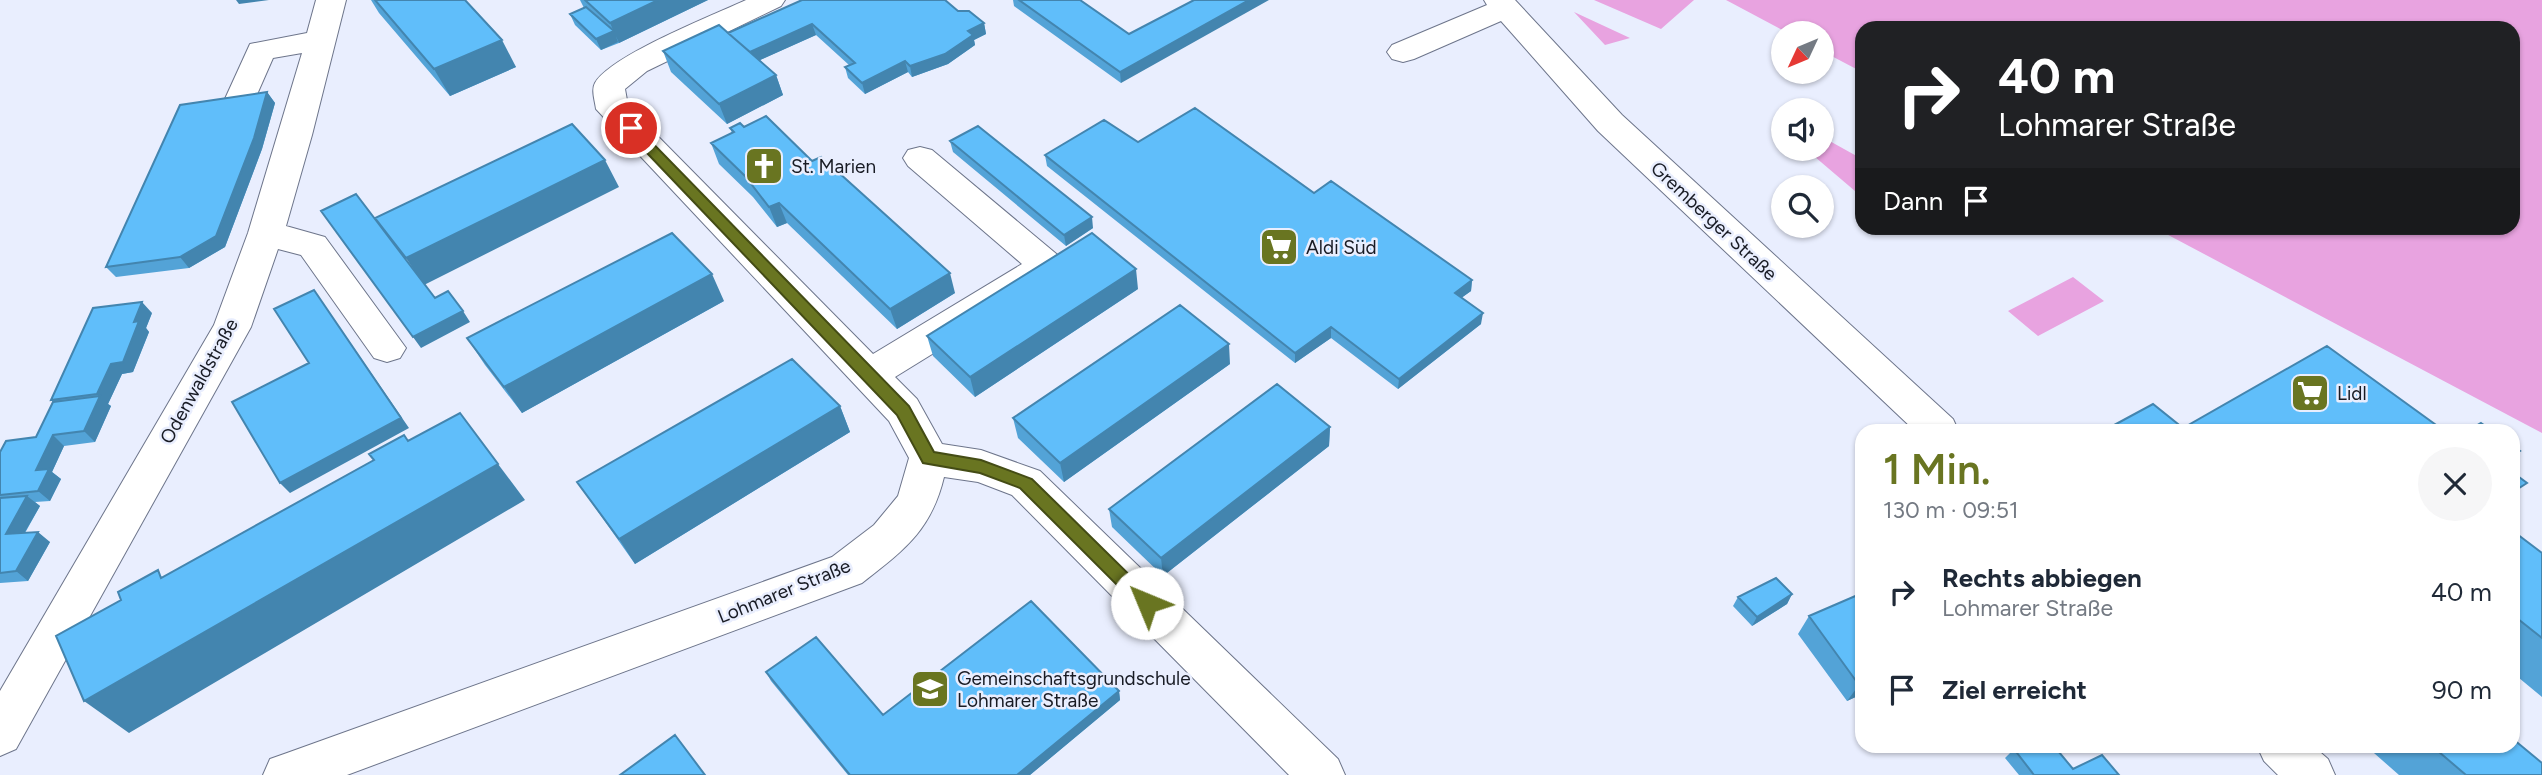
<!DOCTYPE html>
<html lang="de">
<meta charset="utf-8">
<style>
:root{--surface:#fff;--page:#f6f6f7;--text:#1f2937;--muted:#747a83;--accent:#697521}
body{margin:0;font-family:Figtree,sans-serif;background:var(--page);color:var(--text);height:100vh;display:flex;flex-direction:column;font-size:26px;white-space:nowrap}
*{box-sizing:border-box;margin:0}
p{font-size:23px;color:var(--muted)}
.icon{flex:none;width:38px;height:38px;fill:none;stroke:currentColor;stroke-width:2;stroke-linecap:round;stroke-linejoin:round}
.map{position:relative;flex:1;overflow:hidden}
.drawer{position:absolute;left:1855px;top:424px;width:665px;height:329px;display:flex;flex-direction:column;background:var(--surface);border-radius:21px;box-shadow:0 2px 5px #0004}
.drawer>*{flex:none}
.hud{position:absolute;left:1855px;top:21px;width:665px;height:214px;border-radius:21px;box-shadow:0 2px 5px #0004;background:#202124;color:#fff;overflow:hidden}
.needle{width:46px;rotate:226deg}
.fabs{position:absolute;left:1771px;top:21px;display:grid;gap:14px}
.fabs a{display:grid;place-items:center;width:63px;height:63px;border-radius:50%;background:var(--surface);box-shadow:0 2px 5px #0004;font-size:35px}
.pin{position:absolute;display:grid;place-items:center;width:60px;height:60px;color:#fff;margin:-30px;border:4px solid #fff;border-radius:50%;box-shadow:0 2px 7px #0007}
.me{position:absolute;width:77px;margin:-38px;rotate:315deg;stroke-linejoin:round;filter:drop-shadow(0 0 5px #0008)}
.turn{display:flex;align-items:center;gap:24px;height:147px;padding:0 28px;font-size:32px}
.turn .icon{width:91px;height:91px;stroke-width:2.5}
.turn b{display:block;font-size:49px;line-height:60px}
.then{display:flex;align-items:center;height:66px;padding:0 28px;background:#0003;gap:14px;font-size:26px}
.round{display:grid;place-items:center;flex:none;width:74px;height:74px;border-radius:37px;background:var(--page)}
.summary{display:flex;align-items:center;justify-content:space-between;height:119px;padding:0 28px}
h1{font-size:42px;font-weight:600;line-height:52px;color:var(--accent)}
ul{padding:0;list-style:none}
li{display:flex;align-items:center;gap:21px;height:98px;padding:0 28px}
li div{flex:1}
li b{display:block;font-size:26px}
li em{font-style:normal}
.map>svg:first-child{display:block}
</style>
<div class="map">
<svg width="2542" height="775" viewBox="0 0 2542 775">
<rect width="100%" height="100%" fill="#e9eefe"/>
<!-- green -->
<path fill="#e8a3e0" d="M1594,0H1694L1661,29Z
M1726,0H2542V433L2155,228H2513V28H1862V72L1822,51V33H1788Z
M1574,12L1630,38L1605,45Z
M1826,139L1862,159V197L1808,151L1822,149V141Z
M2073,277L2104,301L2038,336L2008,311Z"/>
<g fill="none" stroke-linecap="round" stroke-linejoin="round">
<defs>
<path id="minor" d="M316,0H346L312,135L286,226L325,237L406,348L400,358L387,362L374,358L301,255L278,249L251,327L16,749L0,756V691L214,325L248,233L302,53L273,58L251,108L240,111L229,108L224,101L250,44L307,33Z
M746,0H785L781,6L647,71L625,89L628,106L873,354L1022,264L908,166L903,158L908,150L920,147L932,150L1060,257L1065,266L1060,275L895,377L917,399L942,444L981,450L1040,471L1338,759L1345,775H1289L1012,495L978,482L944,477C931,531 904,550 862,583L347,775H263L270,759L287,753L832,557L874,525L898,496L909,458L889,421L596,109C595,101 591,90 595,83C611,55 714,15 746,0Z
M1484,0H1515L1622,115L1953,419L1958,430H1914L1598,131L1501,21L1414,59L1403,62L1392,59L1387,52L1392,45L1487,5Z
M2257,746H2313L2328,759L2335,775H2278L2264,761Z"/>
</defs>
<!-- minor casing -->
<use href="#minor" stroke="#6d758b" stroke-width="2"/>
<!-- minor -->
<use href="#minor" fill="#fff" fill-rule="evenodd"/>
</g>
<!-- wall -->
<path fill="#53a3d7" d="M371,0H465L516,67L450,96L379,13Z
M580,0H708L619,43L601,50L575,25L570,14L584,8Z
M802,0L958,11L984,23L986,34L974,40L975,45L948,64L912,77L908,72L865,94L848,78L845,67L849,65L816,35L760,60L776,75L783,95L727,124L671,72L663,51L728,33Z
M1013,0H1080L1129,34L1121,83L1014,6Z
M267,92L275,103L262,149L225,247L189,268L116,277L106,267Z
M744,127L836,173L955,293L897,329L787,223L777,227L753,197L719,164L711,143L732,133L730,128Z
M950,141L1093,228L1066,246L953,152Z
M1045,155L1314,193L1472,280L1471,291L1461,298L1481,324L1398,389L1331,338L1295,363L1047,166Z
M1138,289L975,397L933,356L927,336Z
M724,301L522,413L485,365L467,338Z
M152,313L146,328L149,332L133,372L122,374L108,404L111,406L95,442L64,446L52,472L61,479L50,501L35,502L40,506L25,533L50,542L28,581L0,583V452L36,437L53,402L51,400Z
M1230,364L1064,482L1018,438L1013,418Z
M840,406L850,432L635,564L577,482Z
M1330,427L1329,446L1163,576L1112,527L1109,509Z
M2513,531L2542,553V697L2513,673Z
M1792,594L1787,604L1752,626L1733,606L1738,597Z
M1860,594L1862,694L1847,701L1798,634L1809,616Z
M766,672L883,715L1119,691L1120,700L1030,775H848L771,681Z
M2366,746H2513L2542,775H2399Z
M2014,749L2073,769L2119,775H2019L2005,758Z"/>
<!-- shaded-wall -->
<path fill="#4385af" d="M236,0H269L239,4Z
M658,0H708L619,43L610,23Z
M1249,0H1269L1121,83L1120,72Z
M984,23L986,34L974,40L975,45L948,64L912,77L910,66L968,31Z
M812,24L816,35L749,65L746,54Z
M614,31L618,42L601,50L596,39Z
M502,40L516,67L450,96L434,69Z
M905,61L908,72L865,94L862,83Z
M776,75L783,95L727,124L719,104Z
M267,92L275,103L262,149L225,247L189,268L180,257Z
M605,160L619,187L424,285L406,258Z
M779,203L787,223L777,227L769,207Z
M1092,217L1093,228L1066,246L1064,235Z
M1136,269L1138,289L975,397L970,377Z
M950,273L955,293L897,329L890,309Z
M712,274L724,301L522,413L504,387Z
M1472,280L1471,291L1453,304L1455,293Z
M314,290L409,428L290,493L280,483L401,418Z
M142,302L152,313L146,328L149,332L133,372L122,374L108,404L111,406L95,442L84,431L99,397L97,394L111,364L134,322Z
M463,311L470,322L421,348L413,337Z
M1483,313L1481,324L1398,389L1399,379Z
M1331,327V338L1295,363V353Z
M1229,344L1230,364L1064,482L1060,463Z
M840,406L850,432L635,564L619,539Z
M1330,427L1329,446L1163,576L1161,558Z
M53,435L64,446L52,472L61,479L50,501L38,491L36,470Z
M498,464L525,500L129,733L84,701Z
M27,496L40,506L18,544L6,534Z
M38,532L50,542L28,581L16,571Z
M1792,594L1787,604L1752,626L1757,617Z
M1862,683V694L1847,701L1859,685Z
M1119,691L1120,700L1030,775H1017Z"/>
<!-- building -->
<path fill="#60befa" stroke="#4385af" stroke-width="2" d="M375,0H465L502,40L434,69Z
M585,0H658L610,23Z
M802,0H945L958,11H969L984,23L968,31L973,35L945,54L910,66L905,61L862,83L845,67L855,63L812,24L750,52L728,33Z
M1019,0H1080L1129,34L1194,0H1249L1120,72Z
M586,7L614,31L596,39L570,14Z
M719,25L776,75L719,104L663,51Z
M267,92L254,138L216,236L180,257L106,267L180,105Z
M1195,108L1314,193L1331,181L1472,280L1455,293L1483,313L1399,379L1331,327L1295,353L1045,155L1104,120L1138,142Z
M766,116L812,161L821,157L836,173L838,172L950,273L890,309L779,203L769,207L745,176L711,143L734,132L730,128L740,123L744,127Z
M572,124L605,160L406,258L375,218Z
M978,126L1092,217L1064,235L950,141Z
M356,194L435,298L448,291L463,311L413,337L321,211Z
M672,233L712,274L504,387L467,338Z
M1092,233L1136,269L970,377L927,336Z
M314,290L401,418L280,483L232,402L309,363L274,309Z
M142,302L134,322L139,321L123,362L111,364L97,394L51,400L93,308Z
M1180,305L1229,344L1060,463L1013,418Z
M2327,346L2443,430H2105L2153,404L2183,428Z
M792,359L840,406L619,539L577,482Z
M1277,384L1330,427L1161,558L1109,509Z
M100,396L84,431L53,435L36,470L49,469L38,491L0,495V452L6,441L36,437L53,402Z
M460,413L498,464L84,701L56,636L121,600L118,592L158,570L161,578L374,460L369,454L404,435L408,441Z
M2481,423L2491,430H2469Z
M2513,446L2520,451L2513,455Z
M2515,474L2527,483L2513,492V475Z
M27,496L6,534L38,532L16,571L0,573V498Z
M2513,531L2542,553V638L2513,615Z
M1776,578L1792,594L1757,617L1738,597Z
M1860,594L1862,596V683L1859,685L1809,616Z
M1031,601L1119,691L1017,775H850L766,672L816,637L883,715Z
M675,735L705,775H620Z
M2513,739L2542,763V775H2466L2432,746H2513Z
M2022,746H2054L2073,769L2102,755L2119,775H2034L2014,749Z"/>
<!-- route -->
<path fill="#697521" stroke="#444c15" stroke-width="2" d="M631,123L635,125L909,406L934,452L981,460L1032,479L1153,598L1156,603L1153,609L1147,611L1141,609L1020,488L980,473L923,463L897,415L626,131V125Z"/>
<!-- icons -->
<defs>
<symbol id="church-square" viewBox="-11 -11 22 22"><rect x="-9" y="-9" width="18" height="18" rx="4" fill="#697521" stroke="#e9eefe"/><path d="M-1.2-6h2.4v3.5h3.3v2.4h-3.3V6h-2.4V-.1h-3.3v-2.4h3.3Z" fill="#fff"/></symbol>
<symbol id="supermarket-square" viewBox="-11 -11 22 22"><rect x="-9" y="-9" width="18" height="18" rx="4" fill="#697521" stroke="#e9eefe"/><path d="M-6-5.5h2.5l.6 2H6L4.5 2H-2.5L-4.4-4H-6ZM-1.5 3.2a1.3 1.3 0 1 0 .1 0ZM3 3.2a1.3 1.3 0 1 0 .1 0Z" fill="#fff"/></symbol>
<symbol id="school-square" viewBox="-11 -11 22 22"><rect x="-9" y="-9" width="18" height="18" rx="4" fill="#697521" stroke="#e9eefe"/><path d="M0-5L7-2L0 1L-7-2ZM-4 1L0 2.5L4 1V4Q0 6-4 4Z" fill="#fff"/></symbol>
</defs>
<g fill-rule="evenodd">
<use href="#church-square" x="742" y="144" width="44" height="44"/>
<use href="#supermarket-square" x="1257" y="225" width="44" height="44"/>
<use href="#supermarket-square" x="2288" y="371" width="44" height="44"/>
<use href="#school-square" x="908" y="667" width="44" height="44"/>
</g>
<g text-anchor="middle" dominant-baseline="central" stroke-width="5" stroke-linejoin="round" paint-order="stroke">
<!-- poi labels -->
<g font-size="19" fill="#181b24" stroke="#e9eefe" text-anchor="start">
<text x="791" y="166">St. Marien</text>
<text x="1306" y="247">Aldi Süd</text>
<text x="2337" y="393">Lidl</text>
<text x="957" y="678">Gemeinschaftsgrundschule<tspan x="957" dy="22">Lohmarer Straße</tspan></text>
</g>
<!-- street labels -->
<g font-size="19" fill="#181b24" stroke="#e9eefe">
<text transform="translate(1714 221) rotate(43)">Gremberger Straße</text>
<text transform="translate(199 381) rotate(-61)">Odenwaldstraße</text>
<text transform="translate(784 591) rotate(-22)">Lohmarer Straße</text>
</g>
</g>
</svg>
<div class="fabs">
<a><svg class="needle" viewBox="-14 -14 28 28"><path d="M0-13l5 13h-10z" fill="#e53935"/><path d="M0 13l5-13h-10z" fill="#747a83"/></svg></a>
<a><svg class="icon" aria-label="sound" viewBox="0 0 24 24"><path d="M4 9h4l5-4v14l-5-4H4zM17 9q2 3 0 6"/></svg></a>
<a><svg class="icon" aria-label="search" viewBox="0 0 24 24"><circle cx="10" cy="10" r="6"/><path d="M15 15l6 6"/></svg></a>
</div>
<div class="pin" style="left:631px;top:128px;background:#d93025"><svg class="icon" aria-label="arrive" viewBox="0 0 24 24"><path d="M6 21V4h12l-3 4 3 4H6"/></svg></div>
<svg class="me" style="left:1147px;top:603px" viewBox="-20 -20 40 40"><circle r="19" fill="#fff"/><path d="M0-13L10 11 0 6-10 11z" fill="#697521"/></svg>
<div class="hud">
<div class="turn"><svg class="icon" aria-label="right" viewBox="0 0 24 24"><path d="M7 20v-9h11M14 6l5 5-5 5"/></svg><div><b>40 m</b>Lohmarer Straße</div></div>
<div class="then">Dann<svg class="icon" aria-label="arrive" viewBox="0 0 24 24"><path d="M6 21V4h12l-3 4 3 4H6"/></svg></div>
</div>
<section class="drawer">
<div class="summary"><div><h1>1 Min.</h1><p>130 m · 09:51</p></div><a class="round"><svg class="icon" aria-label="close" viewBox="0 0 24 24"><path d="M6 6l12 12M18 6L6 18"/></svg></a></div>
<ul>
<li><svg class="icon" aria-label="right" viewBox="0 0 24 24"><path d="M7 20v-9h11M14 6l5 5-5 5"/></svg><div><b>Rechts abbiegen</b><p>Lohmarer Straße</p></div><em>40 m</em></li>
<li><svg class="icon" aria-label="arrive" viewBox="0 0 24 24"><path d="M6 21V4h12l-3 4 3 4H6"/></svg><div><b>Ziel erreicht</b></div><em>90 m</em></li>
</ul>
</section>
</div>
